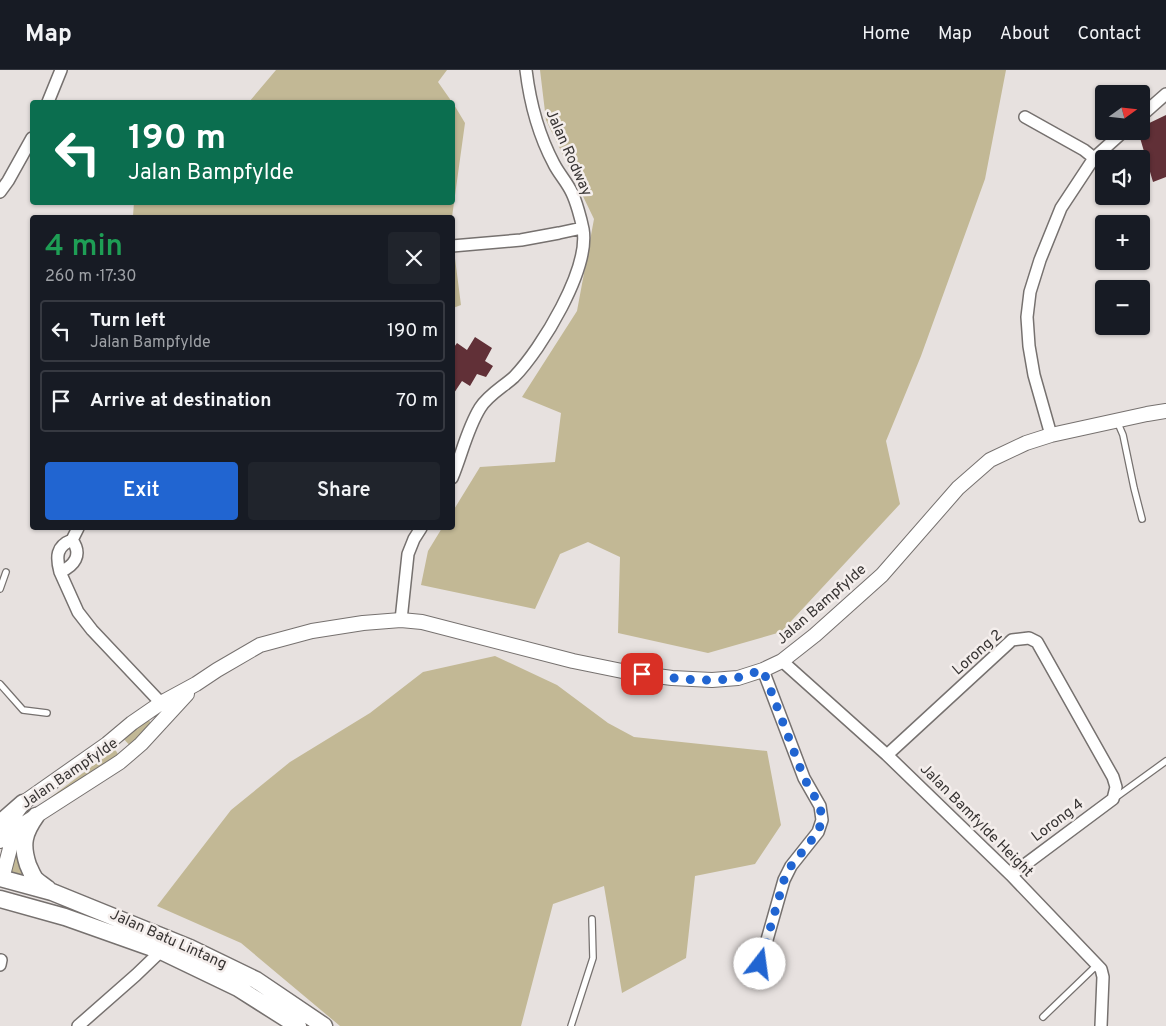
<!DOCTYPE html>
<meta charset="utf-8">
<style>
:root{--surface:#171b24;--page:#20242c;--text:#f1f3f6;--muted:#9ea1a6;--line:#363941;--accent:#2165d1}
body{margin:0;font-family:Overpass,sans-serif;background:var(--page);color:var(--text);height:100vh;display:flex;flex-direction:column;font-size:19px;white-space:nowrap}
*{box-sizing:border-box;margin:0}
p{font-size:16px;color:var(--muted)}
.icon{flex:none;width:28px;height:28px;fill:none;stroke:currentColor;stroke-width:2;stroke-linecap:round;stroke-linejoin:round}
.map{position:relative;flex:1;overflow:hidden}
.drawer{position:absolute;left:30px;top:145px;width:425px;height:315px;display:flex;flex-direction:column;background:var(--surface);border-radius:5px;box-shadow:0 1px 4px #0004}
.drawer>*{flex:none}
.hud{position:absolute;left:30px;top:30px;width:425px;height:105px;border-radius:5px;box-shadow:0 1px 4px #0004;background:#0b6e4f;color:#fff;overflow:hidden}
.needle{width:32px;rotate:75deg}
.tools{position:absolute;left:1095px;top:15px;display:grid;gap:10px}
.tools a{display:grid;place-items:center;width:55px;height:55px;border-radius:5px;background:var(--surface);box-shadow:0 1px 4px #0004;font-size:25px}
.pin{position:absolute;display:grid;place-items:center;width:42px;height:42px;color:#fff;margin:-21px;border-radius:10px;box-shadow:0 2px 8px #0006}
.me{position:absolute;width:55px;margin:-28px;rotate:15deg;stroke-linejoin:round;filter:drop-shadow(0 0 4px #0008)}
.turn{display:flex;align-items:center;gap:18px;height:105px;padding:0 15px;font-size:22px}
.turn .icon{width:65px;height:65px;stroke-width:2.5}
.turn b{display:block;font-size:35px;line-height:42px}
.round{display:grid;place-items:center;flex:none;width:52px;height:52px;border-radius:5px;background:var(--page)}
.overview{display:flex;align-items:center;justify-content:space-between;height:85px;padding:0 15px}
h1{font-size:30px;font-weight:600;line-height:38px;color:#1e9e55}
.action{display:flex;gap:10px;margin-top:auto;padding:10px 15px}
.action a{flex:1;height:58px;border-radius:5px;background:var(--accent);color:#fff;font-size:20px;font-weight:600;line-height:58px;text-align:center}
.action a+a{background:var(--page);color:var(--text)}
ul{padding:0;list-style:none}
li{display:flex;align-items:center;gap:15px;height:62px;margin:0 10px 8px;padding:0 5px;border:2px solid var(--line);border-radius:5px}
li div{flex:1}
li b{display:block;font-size:19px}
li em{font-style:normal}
header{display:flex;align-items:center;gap:30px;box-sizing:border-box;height:70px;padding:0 25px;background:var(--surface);border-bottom:1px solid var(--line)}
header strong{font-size:24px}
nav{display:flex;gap:28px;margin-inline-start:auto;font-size:18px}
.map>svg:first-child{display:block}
</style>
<header>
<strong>Map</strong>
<nav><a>Home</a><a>Map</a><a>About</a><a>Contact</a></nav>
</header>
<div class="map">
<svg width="1166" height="956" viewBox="0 0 1166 956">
<rect width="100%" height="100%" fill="#e7e1df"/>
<!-- green -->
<path fill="#c2b895" d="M276,0H447L438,12L452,32H249Z
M540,0H1006L985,109L921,286L886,371L900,434L781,562L708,583L618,563L620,487L588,472L560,484L535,539L421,515L428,481L442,458H452L453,441L480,397L555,392L561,343L522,327L577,241L594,149L546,50Z
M453,33L465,53L452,147L134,148L133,146L134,132H452Z
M452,165L461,235L453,238H452Z
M495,586L557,615L608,653L634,667L767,681L781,755L755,794L695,806L686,888L622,923L604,816L553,834L521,956H340L241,873L157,836L231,740L290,692L370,643L423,602Z
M147,648L151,653L131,677L123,668Z
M115,679L119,686L23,748Z
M16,772L29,810L8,806Z"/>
<!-- building -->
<path fill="#613037" d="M1166,45V107L1153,112L1138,61H1141V57Z
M475,267L492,278L485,291L493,296L486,307L477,304L470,316L462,311L452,326V280L457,273L467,280Z"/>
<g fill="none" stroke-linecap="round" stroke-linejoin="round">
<defs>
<path id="service" d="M1117,351L1123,365L1134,418L1142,449
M0,519L6,502
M0,614L23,640L47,643
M1115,728L1166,691
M1043,947L1097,895
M571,956L593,888L592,849"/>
<path id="minor" d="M48,32L61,0
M1141,46L1166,24
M1025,47L1084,80L1094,88
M0,122L8,111L32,68
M452,176L521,170L559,163L582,158
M1051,365L1034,305L1029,276L1027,247L1030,222L1040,190L1061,138L1094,88L1124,61
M452,408C462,384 467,359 480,338C488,325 503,317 514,307C542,278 590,199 583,159C581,149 576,131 572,123C567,112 559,104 554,94C538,64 530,33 526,0
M72,470L78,458
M60,502C74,496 83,485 72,470C56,476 56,487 60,502L78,542L92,560L161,633
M401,550L408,484L414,469L421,458
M782,591L887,685L1011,805L1101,899L1103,907L1101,956
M887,685L1012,570L1029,568L1037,572L1113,707L1116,717L1113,729L1011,805
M0,895L1,890
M755,912L784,810L791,796L818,762L822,750L820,736L804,708L763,600
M78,956L136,905L161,881"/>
<path id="tertiary" d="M0,771L4,760L23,733L107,674L132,653L161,633L196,614L217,600L260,575L312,561L363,553L401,550L422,552L573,591L627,602L672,608L712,610L738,608L763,600L782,591L815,565L882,505L958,418L990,390L1026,373L1051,365L1147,344L1166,341
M2,809L13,767L25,753L120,692L141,674L187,624"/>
<path id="secondary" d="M36,746C24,763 21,774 28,795C30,799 32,805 35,809C39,813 44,816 48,819
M0,753L23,733
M0,808L52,822L190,878L256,910L324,956
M0,829L65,847L161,881L238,918L298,956"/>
</defs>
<!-- service casing -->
<use href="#service" stroke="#76716f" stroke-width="8"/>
<!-- minor casing -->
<use href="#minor" stroke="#76716f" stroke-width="14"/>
<!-- tertiary casing -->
<use href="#tertiary" stroke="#76716f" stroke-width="16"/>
<!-- secondary casing -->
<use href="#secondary" stroke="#76716f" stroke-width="19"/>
<!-- service -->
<use href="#service" stroke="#fff" stroke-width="5.5"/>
<!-- minor -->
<use href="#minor" stroke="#fff" stroke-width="11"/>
<!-- tertiary -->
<use href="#tertiary" stroke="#fff" stroke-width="14"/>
<!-- secondary -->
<use href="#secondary" stroke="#fff" stroke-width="16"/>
</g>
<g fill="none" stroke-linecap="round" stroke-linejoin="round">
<!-- route -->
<path stroke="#2165d1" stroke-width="9" stroke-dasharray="0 16.2" d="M642,604C673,608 705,613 736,608C745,606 754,602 763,600L804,708L820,736L822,750L818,762L791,796L784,810L760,894"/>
</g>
<g text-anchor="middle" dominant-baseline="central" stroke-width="5" stroke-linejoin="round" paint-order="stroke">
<!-- street labels -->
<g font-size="15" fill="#373433" stroke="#f4eeec">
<text transform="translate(568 83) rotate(66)">Jalan Rodway</text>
<text transform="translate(822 535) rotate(-41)">Jalan Bampfylde</text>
<text transform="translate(978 583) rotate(-41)">Lorong 2</text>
<text transform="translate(70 704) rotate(-34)">Jalan Bampfylde</text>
<text transform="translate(976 751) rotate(45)">Jalan Bamfylde Height</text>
<text transform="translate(1058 751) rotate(-37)">Lorong 4</text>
<text transform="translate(168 870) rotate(24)">Jalan Batu Lintang</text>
</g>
</g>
</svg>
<div class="tools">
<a><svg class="needle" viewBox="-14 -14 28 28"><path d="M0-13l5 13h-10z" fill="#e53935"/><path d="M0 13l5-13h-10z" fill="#9ea1a6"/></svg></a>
<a><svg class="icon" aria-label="sound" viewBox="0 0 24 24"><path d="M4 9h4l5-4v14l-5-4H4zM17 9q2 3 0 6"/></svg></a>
<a>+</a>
<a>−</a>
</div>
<div class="pin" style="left:642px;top:604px;background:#d93025"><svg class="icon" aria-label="arrive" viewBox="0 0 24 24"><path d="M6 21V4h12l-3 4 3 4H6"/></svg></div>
<svg class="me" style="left:760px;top:894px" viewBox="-20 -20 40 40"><circle r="19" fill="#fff"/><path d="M0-13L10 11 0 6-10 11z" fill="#2165d1"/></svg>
<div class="hud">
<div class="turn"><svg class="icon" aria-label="left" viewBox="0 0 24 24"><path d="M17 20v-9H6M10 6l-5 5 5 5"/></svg><div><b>190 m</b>Jalan Bampfylde</div></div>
</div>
<section class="drawer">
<div class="overview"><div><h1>4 min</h1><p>260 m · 17:30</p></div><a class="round"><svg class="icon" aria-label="close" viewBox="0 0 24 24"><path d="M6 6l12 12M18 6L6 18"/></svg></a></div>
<ul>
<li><svg class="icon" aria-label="left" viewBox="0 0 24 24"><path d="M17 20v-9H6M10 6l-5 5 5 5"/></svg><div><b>Turn left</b><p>Jalan Bampfylde</p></div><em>190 m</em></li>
<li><svg class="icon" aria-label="arrive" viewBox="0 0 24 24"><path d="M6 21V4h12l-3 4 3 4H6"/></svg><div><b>Arrive at destination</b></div><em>70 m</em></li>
</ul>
<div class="action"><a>Exit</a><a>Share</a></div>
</section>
</div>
